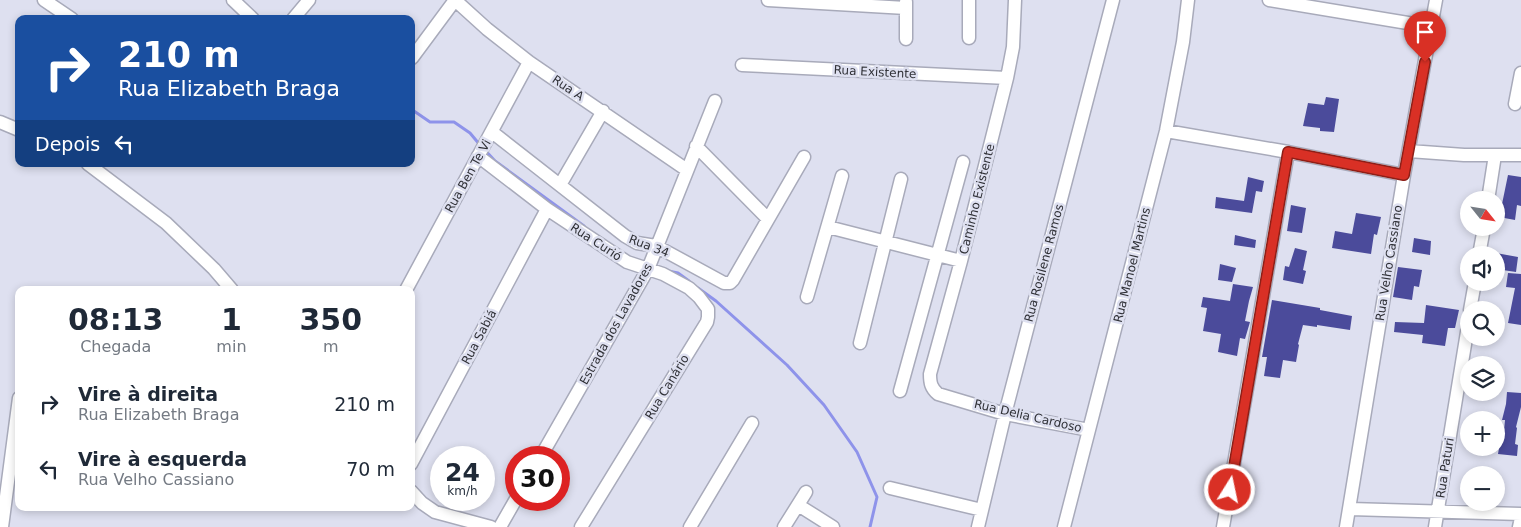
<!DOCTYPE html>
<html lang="pt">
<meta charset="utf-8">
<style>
:root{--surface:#fff;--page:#f6f6f7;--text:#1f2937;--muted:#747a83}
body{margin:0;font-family:"DejaVu Sans",sans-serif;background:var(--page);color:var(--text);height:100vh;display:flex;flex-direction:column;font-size:19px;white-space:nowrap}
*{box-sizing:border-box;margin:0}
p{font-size:16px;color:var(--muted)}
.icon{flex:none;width:28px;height:28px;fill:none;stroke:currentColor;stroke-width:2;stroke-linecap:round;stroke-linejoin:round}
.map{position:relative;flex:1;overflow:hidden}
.panel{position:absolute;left:15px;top:286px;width:400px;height:225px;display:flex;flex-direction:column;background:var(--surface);border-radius:10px;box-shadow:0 2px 8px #0003}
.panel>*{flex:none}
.top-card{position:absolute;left:15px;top:15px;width:400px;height:152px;border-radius:10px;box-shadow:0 2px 8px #0003;background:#1a4fa0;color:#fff;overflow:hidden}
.needle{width:32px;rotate:120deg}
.fabs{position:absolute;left:1460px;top:191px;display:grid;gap:10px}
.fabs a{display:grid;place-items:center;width:45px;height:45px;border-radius:50%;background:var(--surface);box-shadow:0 2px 8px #0003;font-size:25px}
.speed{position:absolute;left:430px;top:446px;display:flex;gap:10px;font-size:25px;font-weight:700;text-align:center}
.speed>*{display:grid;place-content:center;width:65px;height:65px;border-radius:50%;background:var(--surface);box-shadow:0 2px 8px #0003;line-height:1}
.speed small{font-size:12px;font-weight:400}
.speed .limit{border:8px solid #d22;background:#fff;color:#111}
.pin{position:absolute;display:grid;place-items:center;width:42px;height:42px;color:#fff;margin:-51px -21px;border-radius:50% 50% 50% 0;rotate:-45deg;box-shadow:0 0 5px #0007}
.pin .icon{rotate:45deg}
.me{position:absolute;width:55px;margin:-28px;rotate:10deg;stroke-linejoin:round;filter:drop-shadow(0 0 4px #0008)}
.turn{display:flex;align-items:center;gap:18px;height:105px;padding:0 20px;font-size:22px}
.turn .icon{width:65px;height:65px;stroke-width:2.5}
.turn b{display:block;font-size:35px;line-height:42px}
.then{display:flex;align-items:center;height:48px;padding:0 20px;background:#0003;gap:10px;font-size:19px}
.eta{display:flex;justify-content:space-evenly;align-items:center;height:85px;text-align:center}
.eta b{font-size:30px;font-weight:800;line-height:35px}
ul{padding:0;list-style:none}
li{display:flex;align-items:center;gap:15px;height:65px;padding:0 20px}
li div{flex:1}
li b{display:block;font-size:19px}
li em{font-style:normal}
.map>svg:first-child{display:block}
</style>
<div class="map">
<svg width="1521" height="527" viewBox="0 0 1521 527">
<rect width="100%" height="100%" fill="#dee0f0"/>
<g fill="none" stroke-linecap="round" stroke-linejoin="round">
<!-- stream -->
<path stroke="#8e93ea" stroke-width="3" d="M411,109L430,122H454L470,133L480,145
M484,149L495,161L584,226
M668,271L678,273L689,281
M698,288L716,301L787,365L824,405L857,452L877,497L870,527"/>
</g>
<!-- building -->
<path fill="#4b4b9b" d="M1326,97L1339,99L1334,132L1320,131V128L1303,126L1308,103L1324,105Z
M1508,175L1521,177V206L1517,205L1515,220L1499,217L1500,204H1502Z
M1248,177L1264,181L1262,192L1256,191L1252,213L1215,208L1216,197L1244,201Z
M1291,205L1306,208L1302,233L1287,231Z
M1356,213L1381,217L1377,235L1374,234L1371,254L1332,248L1335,231L1352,234Z
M1235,235L1256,240L1255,248L1234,245Z
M1414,238L1431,241L1430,255L1412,252Z
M1295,248L1307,251L1303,270L1306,271L1303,284L1283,280L1285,266L1289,267Z
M1496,253L1518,257L1516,272L1496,269Z
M1220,264L1236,268L1232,282L1218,280Z
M1398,267L1422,270L1419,287L1414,286L1412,300L1393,297Z
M1508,273L1521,274V325L1508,323L1515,288L1506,287Z
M1233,284L1253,287L1249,301L1245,321L1250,322L1245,339L1240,338L1237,356L1218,352L1221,334L1203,331L1207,308L1201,307L1203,297L1230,301Z
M1272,300L1320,308V310L1352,316L1350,330L1317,325V327L1303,325L1298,344L1299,345L1296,362L1283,360L1280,378L1264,376L1267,357H1262Z
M1426,305L1459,310L1455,328H1448L1445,346L1422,343L1423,335L1394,332L1395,322L1424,323Z
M1507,392L1521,393V407L1516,427L1517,428L1515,444L1518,445L1517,456L1498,454L1500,442H1503L1505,420H1502L1506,404Z"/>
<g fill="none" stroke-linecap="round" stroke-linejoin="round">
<defs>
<path id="minor" d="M44,0L72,19
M233,0L253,19
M455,0L487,29L529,62L687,170
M768,0L906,8
M969,0V38
M1015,0L1013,47L1007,78L961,261L930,374C930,383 931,388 938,394L1005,414L1089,430
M1269,0L1432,27
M906,2V39
M293,19L309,0
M412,58L455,0
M742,65L1007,78
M1515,104L1521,73
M0,122L19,130
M1166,131L1288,152L1404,175
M492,132L625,236L637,243L656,246L724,283H730L733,280L804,157
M696,146L768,219
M1409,151L1464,155H1521
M478,156L547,209L627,262L663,274L689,288L699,297L708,309V317L707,322L581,527
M88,164L166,223L214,269L232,290
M560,185L603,111
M1488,200L1495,155
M828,227L961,261
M1479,255L1484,228
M406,290L529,62
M807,297L842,176
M1470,310L1475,282
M860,343L901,179
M900,391L963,162
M540,458L648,269L715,101
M411,464L547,209
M890,488L982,510
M411,491L422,503L435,512L491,527
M798,505L833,527
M1350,509L1521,514
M2,527L19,398
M500,527L516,499
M690,527L752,423
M784,527L806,492
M978,527L1005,414L1113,0
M1064,527L1166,131L1183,42L1188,0
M1223,527L1288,152
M1346,527L1404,175L1436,0
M1435,527L1469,320
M1519,527L1521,518"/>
</defs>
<!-- minor casing -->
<use href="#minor" stroke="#a8aaba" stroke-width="15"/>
<!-- minor -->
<use href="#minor" stroke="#fff" stroke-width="12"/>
</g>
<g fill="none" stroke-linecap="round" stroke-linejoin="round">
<defs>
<path id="route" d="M1230,490L1288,152L1404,175L1425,62"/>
</defs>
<!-- route casing -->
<use href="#route" stroke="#8d1f18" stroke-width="12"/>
<!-- route -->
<use href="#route" stroke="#d93025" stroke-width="9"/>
</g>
<g text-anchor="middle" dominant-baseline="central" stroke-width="5" stroke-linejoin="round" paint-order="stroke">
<!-- street labels -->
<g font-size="12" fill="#2f3036" stroke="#dee0f0">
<text transform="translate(875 72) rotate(3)">Rua Existente</text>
<text transform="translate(568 88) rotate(34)">Rua A</text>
<text transform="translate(468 176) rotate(-61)">Rua Ben Te Vi</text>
<text transform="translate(977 199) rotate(-76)">Caminho Existente</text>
<text transform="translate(596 242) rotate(33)">Rua Curió</text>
<text transform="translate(649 246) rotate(21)">Rua 34</text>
<text transform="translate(1044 263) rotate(-75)">Rua Rosilene Ramos</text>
<text transform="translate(1389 263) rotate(-81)">Rua Velho Cassiano</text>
<text transform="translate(1132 265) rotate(-76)">Rua Manoel Martins</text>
<text transform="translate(616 324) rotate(-61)">Estrada dos Lavadores</text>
<text transform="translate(479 337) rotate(-62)">Rua Sabiá</text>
<text transform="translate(667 387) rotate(-59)">Rua Canário</text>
<text transform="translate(1028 416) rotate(13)">Rua Delia Cardoso</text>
<text transform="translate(1445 468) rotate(-81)">Rua Paturi</text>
</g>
</g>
</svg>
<div class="fabs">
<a><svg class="needle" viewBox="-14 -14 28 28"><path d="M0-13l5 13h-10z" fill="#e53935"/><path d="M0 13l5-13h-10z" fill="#747a83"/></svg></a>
<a><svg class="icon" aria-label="sound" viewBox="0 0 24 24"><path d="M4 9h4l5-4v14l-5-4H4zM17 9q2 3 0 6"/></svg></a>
<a><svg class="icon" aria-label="search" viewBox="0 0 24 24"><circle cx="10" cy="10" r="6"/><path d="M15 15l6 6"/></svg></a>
<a><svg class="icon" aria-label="layers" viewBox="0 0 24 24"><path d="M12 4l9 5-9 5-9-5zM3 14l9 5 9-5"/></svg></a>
<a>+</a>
<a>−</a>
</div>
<div class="speed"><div>24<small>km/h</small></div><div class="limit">30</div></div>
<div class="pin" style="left:1425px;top:62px;background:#d93025"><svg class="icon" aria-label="arrive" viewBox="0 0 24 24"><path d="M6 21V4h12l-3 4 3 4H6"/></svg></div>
<svg class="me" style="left:1230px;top:490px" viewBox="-20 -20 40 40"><circle r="17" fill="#d93025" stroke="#fff" stroke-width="3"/><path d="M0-11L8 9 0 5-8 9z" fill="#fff"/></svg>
<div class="top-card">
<div class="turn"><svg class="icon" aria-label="right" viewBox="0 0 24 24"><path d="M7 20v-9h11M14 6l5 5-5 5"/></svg><div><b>210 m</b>Rua Elizabeth Braga</div></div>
<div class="then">Depois<svg class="icon" aria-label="left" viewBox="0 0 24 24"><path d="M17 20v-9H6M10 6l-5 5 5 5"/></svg></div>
</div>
<section class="panel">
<div class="eta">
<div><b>08:13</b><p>Chegada</p></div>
<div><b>1</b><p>min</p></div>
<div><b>350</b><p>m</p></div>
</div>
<ul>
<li><svg class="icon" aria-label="right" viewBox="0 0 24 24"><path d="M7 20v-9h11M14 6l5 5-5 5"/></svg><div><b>Vire à direita</b><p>Rua Elizabeth Braga</p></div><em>210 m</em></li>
<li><svg class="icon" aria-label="left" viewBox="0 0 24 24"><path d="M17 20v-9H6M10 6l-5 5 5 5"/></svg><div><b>Vire à esquerda</b><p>Rua Velho Cassiano</p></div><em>70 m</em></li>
</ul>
</section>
</div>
